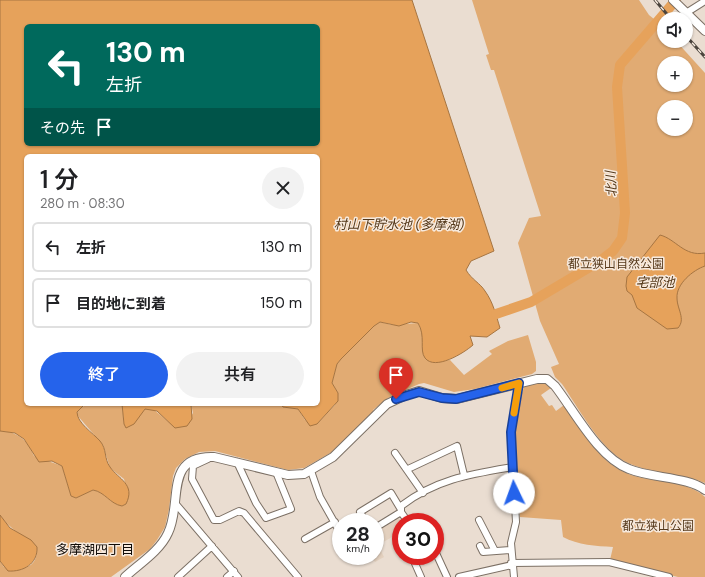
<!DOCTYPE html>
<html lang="ja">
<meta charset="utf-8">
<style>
:root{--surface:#fff;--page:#f2f2f2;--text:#202124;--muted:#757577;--line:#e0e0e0;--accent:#2563eb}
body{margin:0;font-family:"DM Sans","Noto Sans JP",sans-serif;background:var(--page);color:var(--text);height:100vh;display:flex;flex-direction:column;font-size:15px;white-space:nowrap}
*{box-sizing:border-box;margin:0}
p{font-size:13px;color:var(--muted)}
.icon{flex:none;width:22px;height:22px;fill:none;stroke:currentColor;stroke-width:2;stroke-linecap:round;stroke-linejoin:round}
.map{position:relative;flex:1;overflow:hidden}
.sheet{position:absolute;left:24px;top:154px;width:296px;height:252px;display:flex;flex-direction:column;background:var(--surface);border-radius:6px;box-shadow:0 1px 3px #0004}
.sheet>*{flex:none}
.guide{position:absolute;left:24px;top:24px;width:296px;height:122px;border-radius:6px;box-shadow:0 1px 3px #0004;background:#00695c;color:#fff;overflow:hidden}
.controls{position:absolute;left:657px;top:12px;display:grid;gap:8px}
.controls a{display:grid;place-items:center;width:36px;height:36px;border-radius:50%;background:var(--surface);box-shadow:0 1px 3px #0004;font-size:20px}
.speed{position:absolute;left:332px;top:513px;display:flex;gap:8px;font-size:20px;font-weight:700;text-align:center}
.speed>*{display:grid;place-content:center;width:52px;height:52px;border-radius:50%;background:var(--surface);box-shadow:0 1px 3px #0004;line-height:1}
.speed small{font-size:10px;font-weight:400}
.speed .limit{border:6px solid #d22;background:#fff;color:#111}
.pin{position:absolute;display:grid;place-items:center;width:34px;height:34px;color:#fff;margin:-41px -17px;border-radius:50% 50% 50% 0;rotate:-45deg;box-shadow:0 0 4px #0007}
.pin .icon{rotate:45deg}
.me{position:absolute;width:44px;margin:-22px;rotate:357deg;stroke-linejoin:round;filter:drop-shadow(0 0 3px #0008)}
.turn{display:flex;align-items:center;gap:14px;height:84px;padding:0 16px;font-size:18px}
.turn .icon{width:52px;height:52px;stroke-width:2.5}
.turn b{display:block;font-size:28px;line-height:34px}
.then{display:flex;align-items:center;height:38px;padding:0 16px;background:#0003;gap:8px;font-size:15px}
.round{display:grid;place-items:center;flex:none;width:42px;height:42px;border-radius:21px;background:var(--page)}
.overview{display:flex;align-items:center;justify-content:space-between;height:68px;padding:0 16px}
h1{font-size:24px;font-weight:600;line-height:30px}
.primary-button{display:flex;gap:8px;margin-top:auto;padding:8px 16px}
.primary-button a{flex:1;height:46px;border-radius:24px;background:var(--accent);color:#fff;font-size:16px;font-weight:600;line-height:46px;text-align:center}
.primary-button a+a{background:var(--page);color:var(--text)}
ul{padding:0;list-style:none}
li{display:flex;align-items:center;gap:12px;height:50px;margin:0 8px 6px;padding:0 8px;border:2px solid var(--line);border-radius:6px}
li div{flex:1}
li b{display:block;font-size:15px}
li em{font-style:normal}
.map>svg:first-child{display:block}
</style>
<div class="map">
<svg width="705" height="577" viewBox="0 0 705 577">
<rect width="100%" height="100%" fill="#eaddd1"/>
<!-- built -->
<path fill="#e3d0be" d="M398,518L403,522H401V532L378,545L384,557L375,562L371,556H375V532Z"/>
<!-- green -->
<path fill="#e1ab73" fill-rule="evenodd" d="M472,0H639L649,15L664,27V41H676L705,73V483L697,480C674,475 647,472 626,462C600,449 578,407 562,384L555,377L551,367L559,364L540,321L518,243L529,218L541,216L494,70H491L486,55L489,54ZM664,63H686V85H664ZM664,107H686V129H664Z
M380,322L392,325L418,323L424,335L423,353L431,362L450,360L464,375L492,354L489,351L508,341L528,335L536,362V371L532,374L475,389L454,392L424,383L419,384L388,398L373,410L374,411L334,451L304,468L288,470L215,451L199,452L185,459L176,468L173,476L169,509L165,527L157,540L150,549L111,577H0V561L4,567C21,570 38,570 37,547C23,534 12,532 0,515V431C19,432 27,440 34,456L62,466L71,496L76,498L93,490C105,492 110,504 122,506L126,504L128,495L124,479L110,468L103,445L77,415C78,399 110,404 122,404L124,424L139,415L145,409H153L175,427L185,426L193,413L191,404H281L284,407L298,409L305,420L317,424L335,405L338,393L332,383L337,364L341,359L374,326Z
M537,383H545L551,388L541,395L549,406L552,405L556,411L564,405C582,430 597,460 626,473C649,483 686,479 705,497V577H678L610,560L613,547C596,546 578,545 563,537L561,520L520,517L513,432L518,405L524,387Z"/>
<!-- water -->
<path fill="#e6a25b" stroke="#a67542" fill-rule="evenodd" d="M0,0H412L494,251L471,261L466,270C472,280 480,283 485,291C493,302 496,315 500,328L487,337L470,336L473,345C464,353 435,371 425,358C419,350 426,336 418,323L411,322L399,326L380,322L374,326L341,359L337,364L332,383L338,393V401L317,424L310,426L298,409L283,407L281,404H318V156H26V404H85L77,412C77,423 93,433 100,441C107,449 104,459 110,467C118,479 136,484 126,504L122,506C110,504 105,492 93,490L76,498L71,496L62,466L52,461L39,462L24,439L15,433L0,431ZM26,26H318V144H26Z
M660,235C676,239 684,257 705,253V266C693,270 676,284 677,298C677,309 686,319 678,328L667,329L637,308L632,295L627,291L626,286L627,277Z
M122,404H191L192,419L187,426L175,428L157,411L145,409L134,424L126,428L124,424Z
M0,515L10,528L31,540L37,547C38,564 23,572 8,571L0,561Z"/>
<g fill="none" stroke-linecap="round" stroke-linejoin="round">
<!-- river -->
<path stroke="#e6a25b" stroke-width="10" d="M496,314L531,302L600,261L613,251L622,238L625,213L617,87L620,65L676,0"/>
<defs>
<path id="street" d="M686,13L705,1
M395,453L423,493
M208,459L193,466L192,479L214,520H220L239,511L244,513L298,577
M237,462L256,503L266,518L291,509L276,472
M408,469L457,446L464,475
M311,471L320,497L341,534
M175,503L238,577
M479,520L495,551
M366,522L360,512L391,493L400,508
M408,522L401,512V506C436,479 471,474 513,467
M375,528L401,512
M305,539L335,522
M480,546L483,552L511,550
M435,551L447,577
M413,559L421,577
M511,563L609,562L669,577
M178,577L212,546
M227,577L234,571
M459,577L512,565
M514,577L511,543L516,522L511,432L519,383"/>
<path id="secondary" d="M673,0L705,31
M125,577C139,564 160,551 168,533C183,503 163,455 214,457L288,475L304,474L333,457L387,404L406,395L419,391L442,398L457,399L537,379H547L555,386C575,412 598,457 629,469C650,478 689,477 705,490"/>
</defs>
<!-- street casing -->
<use href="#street" stroke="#7c7065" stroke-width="8"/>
<!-- secondary casing -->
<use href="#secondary" stroke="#7c7065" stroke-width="10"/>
<!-- street -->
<use href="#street" stroke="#fff" stroke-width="6"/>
<!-- secondary -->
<use href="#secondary" stroke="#fff" stroke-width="8"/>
<defs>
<path id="rail" d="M655,0L671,19
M686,36L705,57"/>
</defs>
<!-- rail casing -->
<use href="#rail" stroke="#4c453e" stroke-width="3"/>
<!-- rail -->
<use href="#rail" stroke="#f7eade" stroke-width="1.5" stroke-dasharray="4.5" stroke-linecap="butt"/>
</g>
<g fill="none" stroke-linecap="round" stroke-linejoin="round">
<defs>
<path id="route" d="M396,399L419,392L442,398L456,399L519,383L511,432L514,493"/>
</defs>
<!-- route casing -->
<use href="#route" stroke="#184099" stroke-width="10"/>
<!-- route -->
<use href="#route" stroke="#2563eb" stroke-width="7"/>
<!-- slow -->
<path stroke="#f59e0b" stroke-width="7" d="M502,388L519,383L514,413"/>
</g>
<g text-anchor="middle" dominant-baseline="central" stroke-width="3" stroke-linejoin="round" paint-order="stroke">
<!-- park labels -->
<g font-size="12" fill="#583b1d" stroke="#f7eade">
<text x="616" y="264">都立狭山自然公園</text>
<text x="658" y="526">都立狭山公園</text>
</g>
<!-- water labels -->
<g font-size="13" font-style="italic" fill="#533718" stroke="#f7eade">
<text transform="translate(611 184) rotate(-93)">北川</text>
<text x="399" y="224">村山下貯水池 (多摩湖)</text>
<text x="655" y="282">宅部池</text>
</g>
<!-- neighbourhood labels -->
<g font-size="13" fill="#110c08" stroke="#f7eade">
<text x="95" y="549">多摩湖四丁目</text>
</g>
</g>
</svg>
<div class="controls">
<a><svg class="icon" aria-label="sound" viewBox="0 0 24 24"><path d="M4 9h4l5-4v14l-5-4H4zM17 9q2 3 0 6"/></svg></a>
<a>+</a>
<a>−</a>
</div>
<div class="speed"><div>28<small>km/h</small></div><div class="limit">30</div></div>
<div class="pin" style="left:396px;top:399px;background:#d93025"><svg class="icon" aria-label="arrive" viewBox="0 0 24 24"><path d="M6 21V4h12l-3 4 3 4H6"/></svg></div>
<svg class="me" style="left:514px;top:493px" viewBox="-20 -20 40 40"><circle r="19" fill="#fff"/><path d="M0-13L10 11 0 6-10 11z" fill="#2563eb"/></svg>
<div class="guide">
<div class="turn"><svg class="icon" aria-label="left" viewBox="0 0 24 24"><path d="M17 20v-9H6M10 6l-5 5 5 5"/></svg><div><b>130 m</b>左折</div></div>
<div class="then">その先<svg class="icon" aria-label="arrive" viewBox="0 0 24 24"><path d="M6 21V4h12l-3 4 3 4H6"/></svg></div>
</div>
<section class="sheet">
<div class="overview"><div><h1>1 分</h1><p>280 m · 08:30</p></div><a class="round"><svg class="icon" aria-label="close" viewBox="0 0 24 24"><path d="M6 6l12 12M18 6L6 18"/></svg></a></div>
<ul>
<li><svg class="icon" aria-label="left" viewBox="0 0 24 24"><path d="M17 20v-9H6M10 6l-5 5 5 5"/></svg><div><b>左折</b></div><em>130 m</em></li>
<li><svg class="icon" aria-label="arrive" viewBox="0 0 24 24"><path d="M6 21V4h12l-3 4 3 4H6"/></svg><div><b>目的地に到着</b></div><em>150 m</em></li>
</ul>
<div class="primary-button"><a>終了</a><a>共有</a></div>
</section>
</div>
